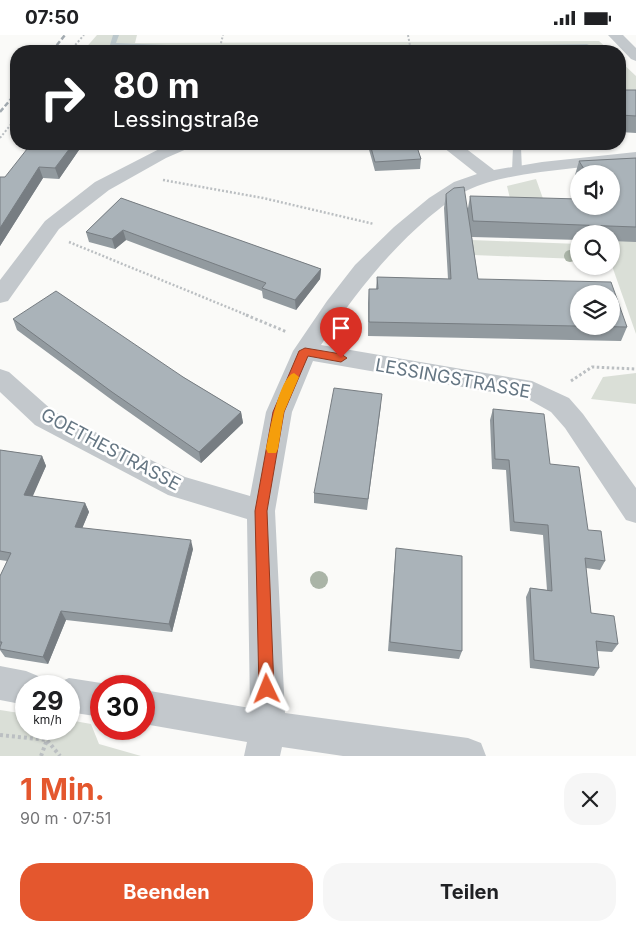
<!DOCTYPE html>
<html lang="de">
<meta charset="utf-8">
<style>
:root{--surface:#fff;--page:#f6f6f6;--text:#202124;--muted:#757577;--accent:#e4572e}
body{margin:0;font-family:Inter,sans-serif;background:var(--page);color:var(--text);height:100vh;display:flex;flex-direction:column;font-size:19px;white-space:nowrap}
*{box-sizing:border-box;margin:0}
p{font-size:16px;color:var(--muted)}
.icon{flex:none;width:28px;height:28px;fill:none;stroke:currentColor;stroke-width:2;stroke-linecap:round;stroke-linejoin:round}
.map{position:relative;height:721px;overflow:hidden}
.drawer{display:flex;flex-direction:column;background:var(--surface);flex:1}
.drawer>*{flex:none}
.hud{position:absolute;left:10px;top:10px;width:616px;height:105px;border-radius:20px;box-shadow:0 1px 4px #0004;background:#202124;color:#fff;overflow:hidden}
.tools{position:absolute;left:570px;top:130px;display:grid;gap:10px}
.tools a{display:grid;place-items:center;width:50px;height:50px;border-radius:50%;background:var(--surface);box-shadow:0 1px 4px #0004;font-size:25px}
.speed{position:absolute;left:15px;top:640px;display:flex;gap:10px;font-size:25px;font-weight:700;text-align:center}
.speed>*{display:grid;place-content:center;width:65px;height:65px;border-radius:50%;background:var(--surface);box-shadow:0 1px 4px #0004;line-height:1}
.speed small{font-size:12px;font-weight:400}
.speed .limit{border:8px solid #d22;background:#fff;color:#111}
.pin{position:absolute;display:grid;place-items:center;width:42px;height:42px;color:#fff;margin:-51px -21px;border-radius:50% 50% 50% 0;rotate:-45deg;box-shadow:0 0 5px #0007}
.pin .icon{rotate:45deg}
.me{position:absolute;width:55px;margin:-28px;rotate:358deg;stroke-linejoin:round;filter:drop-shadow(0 0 4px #0008)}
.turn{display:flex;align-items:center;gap:18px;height:105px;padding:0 20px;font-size:22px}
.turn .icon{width:65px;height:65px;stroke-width:2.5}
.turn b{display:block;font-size:35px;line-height:42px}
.round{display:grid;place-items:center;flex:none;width:52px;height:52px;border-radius:20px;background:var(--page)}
.overview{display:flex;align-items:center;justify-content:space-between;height:85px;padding:0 20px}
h1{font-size:30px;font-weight:700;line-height:38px;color:var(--accent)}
.button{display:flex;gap:10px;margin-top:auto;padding:10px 20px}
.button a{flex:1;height:58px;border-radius:20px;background:var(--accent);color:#fff;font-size:20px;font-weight:700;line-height:58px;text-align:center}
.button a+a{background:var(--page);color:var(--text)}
.status{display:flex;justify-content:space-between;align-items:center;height:35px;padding:0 25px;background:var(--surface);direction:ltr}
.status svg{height:14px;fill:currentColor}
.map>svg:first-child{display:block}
</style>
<div class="status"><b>07:50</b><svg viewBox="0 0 49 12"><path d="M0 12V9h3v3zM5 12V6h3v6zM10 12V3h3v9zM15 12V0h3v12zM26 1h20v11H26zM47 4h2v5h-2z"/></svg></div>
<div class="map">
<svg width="636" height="721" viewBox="0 0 636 721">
<rect width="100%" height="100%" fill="#fafaf8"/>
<!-- green -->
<path fill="#dadfd7" d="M97,0H137L135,8L599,6L610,16H83Z
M620,26L636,41V58L620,57Z
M536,144L546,172H512L507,151Z
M605,176L636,202V299L611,228V210H617Z
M471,205L579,209V224L473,220Z
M636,338V369L591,364L603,342Z
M0,675L26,679V694H69V685L91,689L99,709L141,721H0Z"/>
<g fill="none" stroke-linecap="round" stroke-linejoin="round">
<!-- stream -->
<path fill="#bbc7cb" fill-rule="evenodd" d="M113,0H119L116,8L191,11L194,13L191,15L113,12L110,10Z
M587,9L589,10V12L435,16L432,14L435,12Z"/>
<!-- path-far3 -->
<path stroke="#bbbfc2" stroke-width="2" stroke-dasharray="2 2" stroke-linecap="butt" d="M408,0L411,16
M70,16L84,0
M219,16L223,0
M0,103L16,83"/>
<!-- path-far2 -->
<path stroke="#bbbfc2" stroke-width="2.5" stroke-dasharray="2 2" stroke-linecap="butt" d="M163,145L263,163L374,189
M69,207L249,281"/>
<!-- path-far1 -->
<path stroke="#bbbfc2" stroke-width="3" stroke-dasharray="2.5 2.5" stroke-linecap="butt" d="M246,280L287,297
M571,346L592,332L636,334"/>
<!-- path -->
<path stroke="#bbbfc2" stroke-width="4" stroke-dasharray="3 3" stroke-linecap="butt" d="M0,700L47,705L60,721
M41,721L51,694"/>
<!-- lane -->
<path fill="#c3c8cc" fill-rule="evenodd" d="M517,109L521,112L522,136L517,139L512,136L513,112Z"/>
<!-- street -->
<path fill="#c3c8cc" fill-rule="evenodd" d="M608,0H623L636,13V26L631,24Z
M169,109H192L189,113L166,123L109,155L59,194L8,266L0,268V245L45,186L95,147Z
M439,109H460L494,135L542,127L636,117V127C588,133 511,135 468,155C454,162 440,173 428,183C385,220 352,263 321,310L532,346L569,363L583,379L636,453V488L626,485L565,393L551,377L526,363L313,326L292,377L275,476L285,678L468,703L481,708L486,721H343L282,712L280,721H244L247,707L144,689V655L250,673L247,484L168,460L35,390L0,357V334L9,337L53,376L185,442L250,461L266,377L293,316L327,266L355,230L394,192L429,163L454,147L477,139Z
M0,631L26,636L38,641L42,651H26V670L0,665Z
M69,643L101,648L109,651H101V682L69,677V651H56L57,648Z"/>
<!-- rail -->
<path stroke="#a2aab0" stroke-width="2.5" stroke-dasharray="5 2.5" stroke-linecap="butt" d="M52,16L65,0
M0,77L16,58"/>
</g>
<!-- trees -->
<g fill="#aab4a7">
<circle cx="570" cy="221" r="6"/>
<circle cx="319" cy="545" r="9"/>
</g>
<!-- wall -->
<path fill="#929a9f" d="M620,55H636V98L620,97Z
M73,109H77L79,115L59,144L43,143L0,211V142H5Z
M368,109H416L421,124L420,134L375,136L368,111Z
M636,123V207L611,206V199H579V205L472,202L478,244L627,292L621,306L368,301V268L369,254H376L377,242L448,244L444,173L446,159L468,173L470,161L611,171V139H579V147L575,140L579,126Z
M121,163L321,234L320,244L296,275L263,263L262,256L126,205L115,214L89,207L86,197Z
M13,284L183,342L241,377L243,388L201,428L116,368L17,295Z
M381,370L367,475L314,468V458Z
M493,374L550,429L605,526L600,535L586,533L591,578L618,609L612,617L597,616L599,633L594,641L530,633L526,562L530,553L547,555L543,500L510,496L506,435L492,434L490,385Z
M0,415L42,421L46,431L32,461L85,468L89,477L82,493L193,514L172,597L66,585L48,629L5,622L0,615V541L7,526L0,525Z
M396,513L462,616L459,624L388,616L395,523Z"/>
<!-- shaded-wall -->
<path fill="#777d82" d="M73,109H77L79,115L59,144L55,133Z
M39,132L43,143L0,211V193Z
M123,195L126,205L115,214L112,204Z
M321,234L320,244L296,275L295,265Z
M241,377L243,388L201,428L199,417Z
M42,421L46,431L29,470L24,460Z
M85,468L89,477L79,501L75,492Z
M191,505L193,514L172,597L169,589Z
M61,576L66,585L48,629L43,622Z"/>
<!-- building -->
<path fill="#aab3b9" stroke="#777d82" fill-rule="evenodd" d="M620,55H636V81L620,80Z
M31,109H73L55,133L39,132L0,193V142H5Z
M370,109H416L421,124L375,127Z
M636,123V192L473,186L470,161L579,164V171H611V139H587L579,126Z
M464,152L478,244L611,247L627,292L369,287V254H378L377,242L451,244L446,159L454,153ZM579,259H611V291H579Z
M121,163L321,234L295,265L262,253L266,248L123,195L112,204L86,197Z
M56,256L183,342L241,377L199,417L112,357L13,284Z
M334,353L382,359L368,464L314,458Z
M493,374L544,379L550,429L579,432L588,495L601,496L605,526L585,523L591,578L614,581L618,609L596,606L599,633L534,625L530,553L552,556L548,490L514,487L509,425L495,424Z
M0,415L42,421L24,460L85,468L75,492L191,505L169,589L61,576L43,622L0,614V612L2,607H0V541L11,518L0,516Z
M396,513L462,521V616L390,607Z"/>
<!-- route -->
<path fill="#e4572e" stroke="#94391e" d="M305,313L341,319L347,323L341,327L308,321L284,377L267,476L274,654L272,659L267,661L261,659L259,654L255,476L273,377L299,316Z"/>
<!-- slow -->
<path fill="#f59e0b" d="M294,338L299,342L284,377L278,414L276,418H268L266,414C269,400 279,342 294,338Z"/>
<g text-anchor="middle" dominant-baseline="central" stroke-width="5" stroke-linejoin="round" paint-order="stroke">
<!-- street labels -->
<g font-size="18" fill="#657683" stroke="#fff">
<text transform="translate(453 343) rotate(10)">LESSINGSTRASSE</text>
<text transform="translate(111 414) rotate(28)">GOETHESTRASSE</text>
</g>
</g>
</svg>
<div class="tools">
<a><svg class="icon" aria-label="sound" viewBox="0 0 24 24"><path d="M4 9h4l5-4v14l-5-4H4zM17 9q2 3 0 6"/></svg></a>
<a><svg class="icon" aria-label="search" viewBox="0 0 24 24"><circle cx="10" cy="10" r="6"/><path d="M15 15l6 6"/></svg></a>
<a><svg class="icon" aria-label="layers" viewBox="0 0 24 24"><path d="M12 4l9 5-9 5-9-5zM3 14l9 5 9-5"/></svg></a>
</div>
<div class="speed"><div>29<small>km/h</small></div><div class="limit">30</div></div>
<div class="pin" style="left:341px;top:323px;background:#d93025"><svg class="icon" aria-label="arrive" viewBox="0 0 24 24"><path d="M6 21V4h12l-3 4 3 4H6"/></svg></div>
<svg class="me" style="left:267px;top:654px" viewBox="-20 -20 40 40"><path d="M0-17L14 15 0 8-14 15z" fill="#e4572e" stroke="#fff" stroke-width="4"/></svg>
<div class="hud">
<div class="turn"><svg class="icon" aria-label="right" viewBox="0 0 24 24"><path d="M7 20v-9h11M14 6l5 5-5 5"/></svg><div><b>80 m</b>Lessingstraße</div></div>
</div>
</div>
<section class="drawer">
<div class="overview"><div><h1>1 Min.</h1><p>90 m · 07:51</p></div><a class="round"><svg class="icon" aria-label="close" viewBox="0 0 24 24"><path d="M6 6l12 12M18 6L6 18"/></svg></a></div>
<div class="button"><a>Beenden</a><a>Teilen</a></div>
</section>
